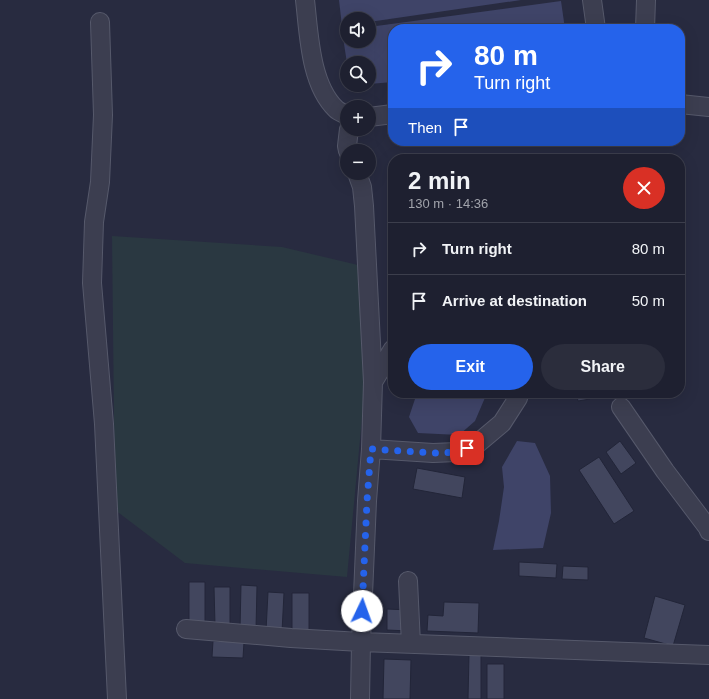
<!DOCTYPE html>
<meta charset="utf-8">
<style>
:root{--surface:#1e2030;--page:#2b2d3c;--text:#f1f3f6;--muted:#a1a3ab;--line:#3c3e4c;--accent:#2563eb}
body{margin:0;font-family:Arial,sans-serif;background:var(--page);color:var(--text);height:100vh;display:flex;flex-direction:column;font-size:15px;white-space:nowrap}
*{box-sizing:border-box;margin:0}
p{font-size:13px;color:var(--muted)}
.icon{flex:none;width:22px;height:22px;fill:none;stroke:currentColor;stroke-width:2;stroke-linecap:round;stroke-linejoin:round}
.map{position:relative;flex:1;overflow:hidden}
.panel{position:absolute;left:388px;top:154px;width:297px;height:244px;display:flex;flex-direction:column;background:var(--surface);border-radius:16px;box-shadow:0 4px 16px #0002,0 0 0 1px var(--line)}
.panel>*{flex:none}
.guide{position:absolute;left:388px;top:24px;width:297px;height:122px;border-radius:16px;box-shadow:0 4px 16px #0002,0 0 0 1px var(--line);background:#2563eb;color:#fff;overflow:hidden}
.buttons{position:absolute;left:340px;top:12px;display:grid;gap:8px}
.buttons a{display:grid;place-items:center;width:36px;height:36px;border-radius:50%;background:var(--surface);box-shadow:0 4px 16px #0002,0 0 0 1px var(--line);font-size:20px}
.pin{position:absolute;display:grid;place-items:center;width:34px;height:34px;color:#fff;margin:-17px;border-radius:8px;box-shadow:0 2px 6px #0006}
.me{position:absolute;width:44px;margin:-22px;rotate:3deg;stroke-linejoin:round;filter:drop-shadow(0 0 3px #0008)}
.turn{display:flex;align-items:center;gap:14px;height:84px;padding:0 20px;font-size:18px}
.turn .icon{width:52px;height:52px;stroke-width:2.5}
.turn b{display:block;font-size:28px;line-height:34px}
.then{display:flex;align-items:center;height:38px;padding:0 20px;background:#0003;gap:8px;font-size:15px}
.round{display:grid;place-items:center;flex:none;width:42px;height:42px;border-radius:21px;background:var(--page)}
.overview{display:flex;align-items:center;justify-content:space-between;height:68px;padding:0 20px}
h1{font-size:24px;font-weight:800;line-height:30px}
.primary-button{display:flex;gap:8px;margin-top:auto;padding:8px 20px}
.primary-button a{flex:1;height:46px;border-radius:24px;background:var(--accent);color:#fff;font-size:16px;font-weight:800;line-height:46px;text-align:center}
.primary-button a+a{background:var(--page);color:var(--text)}
ul{padding:0;list-style:none}
li{display:flex;align-items:center;gap:12px;height:52px;padding:0 20px;border-top:1px solid var(--line)}
li div{flex:1}
li b{display:block;font-size:15px}
li em{font-style:normal}
.map>svg:first-child{display:block}
</style>
<div class="map">
<svg width="709" height="699" viewBox="0 0 709 699">
<rect width="100%" height="100%" fill="#282b40"/>
<!-- green -->
<path fill="#2a3841" d="M112,236L282,247L358,265L365,387L347,577L185,563L115,510Z"/>
<!-- water -->
<path fill="#3f4468" d="M339,0H521L369,22V19H347V25L342,26Z
M561,1L565,29H393V82L369,84V63H347L342,31L347,30V41H369V27Z
M417,393H487L475,421L459,435L418,433L409,417Z
M517,441L535,443L550,476L551,513L543,548L493,550L499,521L504,487L502,467Z"/>
<!-- building -->
<path fill="#42465e" stroke="#222538" d="M576,393H589L590,399L578,401Z
M621,393H640V394H621Z
M620,441L636,463L621,474L606,452Z
M599,457L634,511L614,524L579,470Z
M417,468L465,477L462,498L413,489Z
M519,562L557,564L556,578L519,576Z
M563,566L588,567V580L562,579Z
M189,582H205V625H189Z
M241,585L257,586L256,629H240Z
M214,587H230V625H215Z
M268,592L284,593L282,632L266,631Z
M292,593H309V636H292Z
M655,596L685,605L673,646L644,638Z
M444,602L479,603L478,633L427,631L428,615L443,616Z
M387,609L409,610V631L387,630Z
M213,641L244,642L243,658L212,657Z
M469,654H481V699H468Z
M384,659L411,660L410,699H383Z
M487,664H504V699H487Z"/>
<g fill="none" stroke-linecap="round" stroke-linejoin="round">
<defs>
<path id="minor" d="M305,0C309,34 310,84 336,109C339,112 343,113 347,115
M592,0L596,29
M100,22L103,115L100,182L94,222L92,283L104,424L117,699
M645,29L646,0
M680,104L709,107
M369,117L393,114
M348,151L347,146L349,129
M357,173L362,187L364,206L373,382L371,449L367,501L361,642L360,699
M373,382L393,349
M621,407L665,471L708,528L709,531
M371,449L433,453L457,452L477,444L502,423L518,398L519,393
M408,581L411,644
M186,629L291,638L361,642L709,655"/>
</defs>
<!-- minor casing -->
<use href="#minor" stroke="#56596b" stroke-width="20"/>
<!-- minor -->
<use href="#minor" stroke="#3c3e50" stroke-width="18"/>
</g>
<g fill="none" stroke-linecap="round" stroke-linejoin="round">
<!-- route -->
<path stroke="#2563eb" stroke-width="7" stroke-dasharray="0 12.6" d="M362,611L367,501L371,449L433,453L457,452L467,448"/>
</g>
</svg>
<div class="buttons">
<a><svg class="icon" aria-label="sound" viewBox="0 0 24 24"><path d="M4 9h4l5-4v14l-5-4H4zM17 9q2 3 0 6"/></svg></a>
<a><svg class="icon" aria-label="search" viewBox="0 0 24 24"><circle cx="10" cy="10" r="6"/><path d="M15 15l6 6"/></svg></a>
<a>+</a>
<a>−</a>
</div>
<div class="pin" style="left:467px;top:448px;background:#d93025"><svg class="icon" aria-label="arrive" viewBox="0 0 24 24"><path d="M6 21V4h12l-3 4 3 4H6"/></svg></div>
<svg class="me" style="left:362px;top:611px" viewBox="-20 -20 40 40"><circle r="19" fill="#fff"/><path d="M0-13L10 11 0 6-10 11z" fill="#2563eb"/></svg>
<div class="guide">
<div class="turn"><svg class="icon" aria-label="right" viewBox="0 0 24 24"><path d="M7 20v-9h11M14 6l5 5-5 5"/></svg><div><b>80 m</b>Turn right</div></div>
<div class="then">Then<svg class="icon" aria-label="arrive" viewBox="0 0 24 24"><path d="M6 21V4h12l-3 4 3 4H6"/></svg></div>
</div>
<section class="panel">
<div class="overview"><div><h1>2 min</h1><p>130 m · 14:36</p></div><a class="round" style="background:#d93025;color:#fff"><svg class="icon" aria-label="close" viewBox="0 0 24 24"><path d="M6 6l12 12M18 6L6 18"/></svg></a></div>
<ul>
<li><svg class="icon" aria-label="right" viewBox="0 0 24 24"><path d="M7 20v-9h11M14 6l5 5-5 5"/></svg><div><b>Turn right</b></div><em>80 m</em></li>
<li><svg class="icon" aria-label="arrive" viewBox="0 0 24 24"><path d="M6 21V4h12l-3 4 3 4H6"/></svg><div><b>Arrive at destination</b></div><em>50 m</em></li>
</ul>
<div class="primary-button"><a>Exit</a><a>Share</a></div>
</section>
</div>
